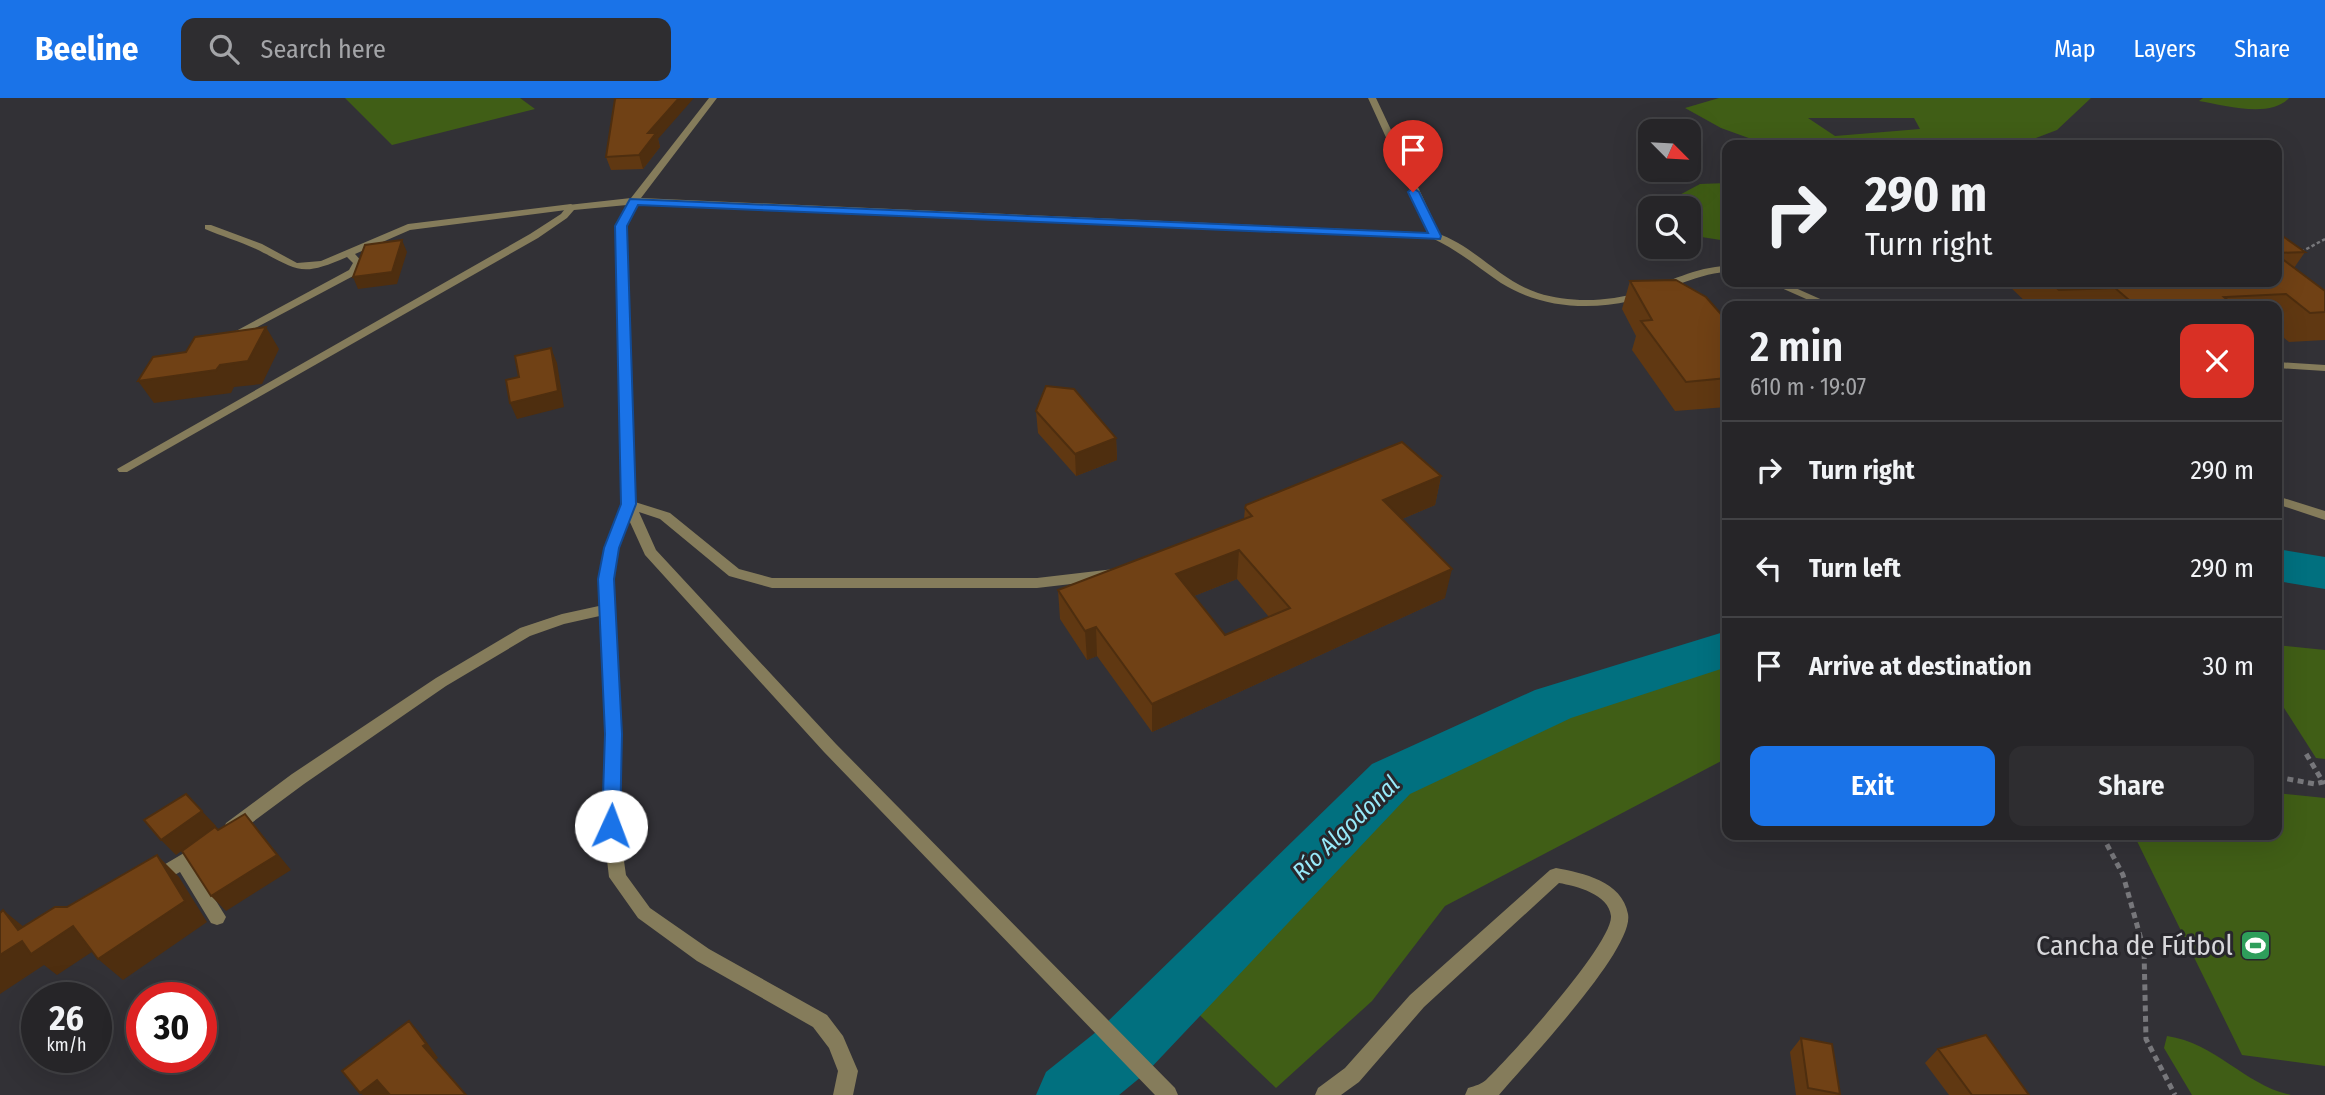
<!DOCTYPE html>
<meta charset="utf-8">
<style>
:root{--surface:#262528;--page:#2e2d30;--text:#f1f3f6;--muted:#a4a5a8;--line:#424245;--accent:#1a73e8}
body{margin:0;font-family:"Fira Sans Condensed",sans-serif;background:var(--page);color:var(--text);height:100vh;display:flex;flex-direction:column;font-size:26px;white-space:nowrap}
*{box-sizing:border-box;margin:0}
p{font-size:23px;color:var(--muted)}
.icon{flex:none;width:38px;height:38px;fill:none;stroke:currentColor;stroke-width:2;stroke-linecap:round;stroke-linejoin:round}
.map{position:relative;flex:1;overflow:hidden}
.drawer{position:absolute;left:1722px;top:203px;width:560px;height:539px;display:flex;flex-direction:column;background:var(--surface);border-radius:14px;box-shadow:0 7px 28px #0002,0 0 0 2px var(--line)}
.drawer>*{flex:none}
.top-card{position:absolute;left:1722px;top:42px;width:560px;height:147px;border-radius:14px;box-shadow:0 7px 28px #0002,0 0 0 2px var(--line);background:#262528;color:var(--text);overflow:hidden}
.needle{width:46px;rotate:114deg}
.fabs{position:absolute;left:1638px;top:21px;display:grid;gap:14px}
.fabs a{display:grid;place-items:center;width:63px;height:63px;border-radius:14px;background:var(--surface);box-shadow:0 7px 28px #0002,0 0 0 2px var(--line);font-size:35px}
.speed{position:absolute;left:21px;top:884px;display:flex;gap:14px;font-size:35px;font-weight:700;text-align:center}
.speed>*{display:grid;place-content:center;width:91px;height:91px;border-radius:50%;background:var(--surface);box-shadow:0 7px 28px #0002,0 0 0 2px var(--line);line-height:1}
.speed small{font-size:18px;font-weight:400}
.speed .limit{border:10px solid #d22;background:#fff;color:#111}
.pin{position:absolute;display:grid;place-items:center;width:60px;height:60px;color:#fff;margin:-72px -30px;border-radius:50% 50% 50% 0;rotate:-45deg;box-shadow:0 0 7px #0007}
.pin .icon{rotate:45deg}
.me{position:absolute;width:77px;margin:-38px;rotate:2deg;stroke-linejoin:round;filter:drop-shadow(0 0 5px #0008)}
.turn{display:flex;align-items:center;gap:24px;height:147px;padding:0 28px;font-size:32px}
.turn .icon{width:91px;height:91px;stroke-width:2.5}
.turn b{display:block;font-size:49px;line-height:60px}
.round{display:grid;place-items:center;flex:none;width:74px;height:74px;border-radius:14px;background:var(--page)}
.head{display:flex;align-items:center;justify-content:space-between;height:119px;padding:0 28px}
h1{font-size:42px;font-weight:600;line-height:52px}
.cta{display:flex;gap:14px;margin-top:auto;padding:14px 28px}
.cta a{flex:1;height:80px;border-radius:14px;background:var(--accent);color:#fff;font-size:28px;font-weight:600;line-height:80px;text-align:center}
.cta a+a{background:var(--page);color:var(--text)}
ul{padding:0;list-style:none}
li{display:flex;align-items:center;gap:21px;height:98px;padding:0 28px;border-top:2px solid var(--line)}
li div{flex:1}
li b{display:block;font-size:26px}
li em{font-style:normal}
header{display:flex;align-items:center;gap:42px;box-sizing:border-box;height:98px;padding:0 35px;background:var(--accent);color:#fff}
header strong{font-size:33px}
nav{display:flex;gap:38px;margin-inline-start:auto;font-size:24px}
.search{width:490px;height:63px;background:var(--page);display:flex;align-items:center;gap:18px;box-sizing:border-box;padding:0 24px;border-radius:14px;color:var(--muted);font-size:26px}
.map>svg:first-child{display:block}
</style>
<header>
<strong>Beeline</strong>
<div class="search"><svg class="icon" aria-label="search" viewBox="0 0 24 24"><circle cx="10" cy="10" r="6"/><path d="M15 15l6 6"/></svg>Search here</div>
<nav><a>Map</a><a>Layers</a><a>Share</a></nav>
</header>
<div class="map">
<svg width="2325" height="997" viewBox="0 0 2325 997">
<rect width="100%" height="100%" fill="#323136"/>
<!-- green -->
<path fill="#405e16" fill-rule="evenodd" d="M345,0H520L535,11L392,47Z
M1719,0H2091L2057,32L2017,47H1768L1721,30L1685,10ZM1808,20H1914L1920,31L1835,38Z
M2203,0H2289C2270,21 2224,7 2199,3Z
M1727,85V143L1689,137V110L1650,111L1642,104L1672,101L1700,86Z
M2277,547L2325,552V661L2316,660L2277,599Z
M1727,555V660L1445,808L1372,903L1276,990L1186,904L1395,685L1559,609Z
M2277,695L2325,700V968L2242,957L2134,737H2277Z
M2167,938C2216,945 2246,988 2291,997H2192L2164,950Z"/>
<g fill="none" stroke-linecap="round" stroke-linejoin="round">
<!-- river -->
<path fill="#01707f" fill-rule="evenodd" d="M2277,451L2325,459V491L2277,483Z
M1727,533V569L1571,620L1410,696L1147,974L1119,997H1036L1046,974L1101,930L1372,666L1535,592Z"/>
<!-- path-far1 -->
<path stroke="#77777b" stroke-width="2.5" stroke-dasharray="3.5 2.5" stroke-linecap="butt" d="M2301,154L2325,141"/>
<!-- path -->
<path stroke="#77777b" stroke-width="5" stroke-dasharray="6 4.5" stroke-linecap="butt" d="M2277,679L2315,686L2323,684L2305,654
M2102,737L2123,777L2144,852L2146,941L2175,997"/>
<!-- service -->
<path fill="#857c5b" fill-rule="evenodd" d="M1368,0H1376L1441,138L1440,140L1431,138Z
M571,106L576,109L574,111L410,132L355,156L363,165L357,176L233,242H225L223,240L349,172L353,165L347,159C299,180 299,172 256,151C239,143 221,138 205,131V127H211L262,146L297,165L321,163L408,126Z
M608,506L613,507L615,511L613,515L564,526L530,538L446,588L304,686L238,735L232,737L226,735L224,730L226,725L292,676L436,580L520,530L562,516Z
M201,745L207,747L209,752L207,757L193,766L226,819L223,825L217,827L211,825L180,774L156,787L150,785L147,780L150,775Z
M1556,770C1583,775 1622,783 1628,816C1635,851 1524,967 1499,997H1465L1468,990C1475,988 1482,986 1487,981C1510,959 1613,845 1611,818C1609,796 1576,788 1559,785L1424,909L1359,984L1341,997H1315L1318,990L1345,970L1410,897L1550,772Z"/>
<!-- minor -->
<path fill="#857c5b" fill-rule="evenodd" d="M709,0H717L641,100L1436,135C1474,147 1500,183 1538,195C1569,205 1609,204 1640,194C1669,184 1695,169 1727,168V174C1692,176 1664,196 1630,203C1587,213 1539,209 1501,185C1479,170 1459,153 1434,141L637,106L626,128L635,404L670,415L739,471L772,480H1037L1114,471L1119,473L1121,476L1114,481L1037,490H772L729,478L660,421L639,414L656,452L836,646L1175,990L1178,997H1155L824,654L645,457L629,422L618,450L613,481L622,636L619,728L626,777L650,810L709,851L827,917L843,938L858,973L853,997H833L838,973L829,950L813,929L697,863L638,820L609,779L603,728L606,636L599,481L604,450L623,406L616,128L627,107L574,112L567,120L538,140L127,374H119L117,371L530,136L561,116L568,107L631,100Z
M1768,184H1782L1836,208H1822Z
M2277,264L2325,267V273L2277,270Z
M2277,398L2325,413V422L2277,406Z"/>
</g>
<!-- wall -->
<path fill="#603812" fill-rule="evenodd" d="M658,41L660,49L643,71L611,72L606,59Z
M2277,134L2305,154L2294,170L2325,193V242L2289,244L2277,234V208H2030L2005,184H2277Z
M1630,183L1727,223V309L1675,313L1632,252L1636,238L1622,211Z
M1036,313L1116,340L1117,362L1076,378L1038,335Z
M1441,378L1435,407L1402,421L1445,500L1152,634L1097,558L1087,562L1060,521L1058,492L1244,421L1245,410ZM1237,481L1269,519L1225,537L1194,498Z
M1801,940L1840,996L1839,997H1796L1790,954Z
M1938,951L2029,997H1949L1925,965Z"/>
<!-- shaded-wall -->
<path fill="#4e2e0f" d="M679,0H694L658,41L660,49L643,71L639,57L648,35Z
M402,142L407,154L397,186L358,191L353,179Z
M266,229L279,251L262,286L234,289L231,295L154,305L138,283L220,267Z
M551,250L557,265L564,309L517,321L510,305Z
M1116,340L1117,362L1076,378L1075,356Z
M1441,378L1435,407L1378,431L1383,402Z
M1239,452L1237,481L1176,505V476Z
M1452,471L1445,500L1152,634V606Z
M1096,529L1097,558L1087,562L1085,533Z
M186,696L216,728L176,757L161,742Z
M245,716L291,772L226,813L211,798Z
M157,757L179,779L207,824L123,882L98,861Z
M3,812L30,834L73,828L98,850L57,877L44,867L0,896V857Z
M409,923L421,936L438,960L435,962L423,948Z
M377,982L390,995L388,997H363L360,995Z"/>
<!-- building -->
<path fill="#704115" stroke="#4e2e0f" stroke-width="2" fill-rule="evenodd" d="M616,0H679L648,35H656L639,57L606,59L615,1Z
M2277,134L2305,154L2277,155Z
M402,142L392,174L353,179L365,147Z
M2277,157L2325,193V214L2310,215L2286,196L2224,199L2235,208H2136L2115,190L2059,192L2050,184H2277Z
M1676,182L1706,199L1727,223V280L1686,284L1641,223L1652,222L1630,183Z
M266,229L248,263L220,267L216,272L138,283L153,259L186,254L195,239Z
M551,250L558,293L510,305L506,282L519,279L515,258Z
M1046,288L1074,291L1116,340L1075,356L1036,313Z
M1402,344L1441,378L1383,402L1452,471L1152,606L1096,529L1085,533L1058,492L1252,418L1245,410L1246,407ZM1239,452L1290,510L1225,537L1176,476Z
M186,696L202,713L161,742L144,722Z
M245,716L277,757L211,798L182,753L215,729L218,732Z
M157,757L185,803L98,861L73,828L31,856L22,843L0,857V815L3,812L18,832L55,809H67Z
M409,923L426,946L423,948L466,997H390L377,982L360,995L342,973Z
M1986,937L2029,997H1972L1938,951Z
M1801,940L1832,946L1840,996L1808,990Z"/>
<!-- route -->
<path fill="#1a73e8" stroke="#114b97" stroke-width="2" d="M1413,90L1419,94L1441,138L1440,141L638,107L627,128L636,406L619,450L614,481L622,636L620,728L618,733L611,736L604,733L602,728L605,636L598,481L604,450L621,406L615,128L630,101L1428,135L1408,94Z"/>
<!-- icons -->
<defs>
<symbol id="stadium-square" viewBox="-11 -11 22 22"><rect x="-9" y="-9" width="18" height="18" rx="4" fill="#2e9e5b" stroke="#28272c"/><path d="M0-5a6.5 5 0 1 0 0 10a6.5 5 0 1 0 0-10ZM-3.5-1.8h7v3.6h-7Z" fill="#fff"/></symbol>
</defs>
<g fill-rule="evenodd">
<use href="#stadium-square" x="2238" y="830" width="35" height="35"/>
</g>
<g text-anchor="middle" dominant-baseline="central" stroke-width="6" stroke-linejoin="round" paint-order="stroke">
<!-- water labels -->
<g font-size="24" font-style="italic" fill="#97e9f9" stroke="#28272c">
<text transform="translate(1346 730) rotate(-44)">Río Algodonal</text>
</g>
<!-- near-poi labels -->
<g font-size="28" fill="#d8d8db" stroke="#28272c" text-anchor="end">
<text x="2233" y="847">Cancha de Fútbol</text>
</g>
</g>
</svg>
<div class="fabs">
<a><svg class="needle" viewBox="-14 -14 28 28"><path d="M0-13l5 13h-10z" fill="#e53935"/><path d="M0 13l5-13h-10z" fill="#a4a5a8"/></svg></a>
<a><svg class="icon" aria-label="search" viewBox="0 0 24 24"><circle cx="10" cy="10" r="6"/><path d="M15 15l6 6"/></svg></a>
</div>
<div class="speed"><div>26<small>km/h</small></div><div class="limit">30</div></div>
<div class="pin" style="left:1413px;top:94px;background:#d93025"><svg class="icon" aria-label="arrive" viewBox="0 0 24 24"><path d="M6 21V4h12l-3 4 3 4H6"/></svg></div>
<svg class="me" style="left:611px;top:728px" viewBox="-20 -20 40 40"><circle r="19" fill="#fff"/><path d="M0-13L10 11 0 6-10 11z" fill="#1a73e8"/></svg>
<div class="top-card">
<div class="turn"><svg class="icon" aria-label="right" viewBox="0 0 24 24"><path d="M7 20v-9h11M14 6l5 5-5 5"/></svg><div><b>290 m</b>Turn right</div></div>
</div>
<section class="drawer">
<div class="head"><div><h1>2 min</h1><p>610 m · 19:07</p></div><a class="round" style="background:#d93025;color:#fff"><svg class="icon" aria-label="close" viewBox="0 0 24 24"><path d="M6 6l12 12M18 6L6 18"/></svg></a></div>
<ul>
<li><svg class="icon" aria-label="right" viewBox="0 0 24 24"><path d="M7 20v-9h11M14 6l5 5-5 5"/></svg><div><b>Turn right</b></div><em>290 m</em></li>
<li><svg class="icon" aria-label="left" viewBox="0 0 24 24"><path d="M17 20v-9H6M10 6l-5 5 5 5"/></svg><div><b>Turn left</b></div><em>290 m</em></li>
<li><svg class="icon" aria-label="arrive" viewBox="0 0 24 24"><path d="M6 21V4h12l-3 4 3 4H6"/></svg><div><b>Arrive at destination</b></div><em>30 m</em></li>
</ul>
<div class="cta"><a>Exit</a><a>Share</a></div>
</section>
</div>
